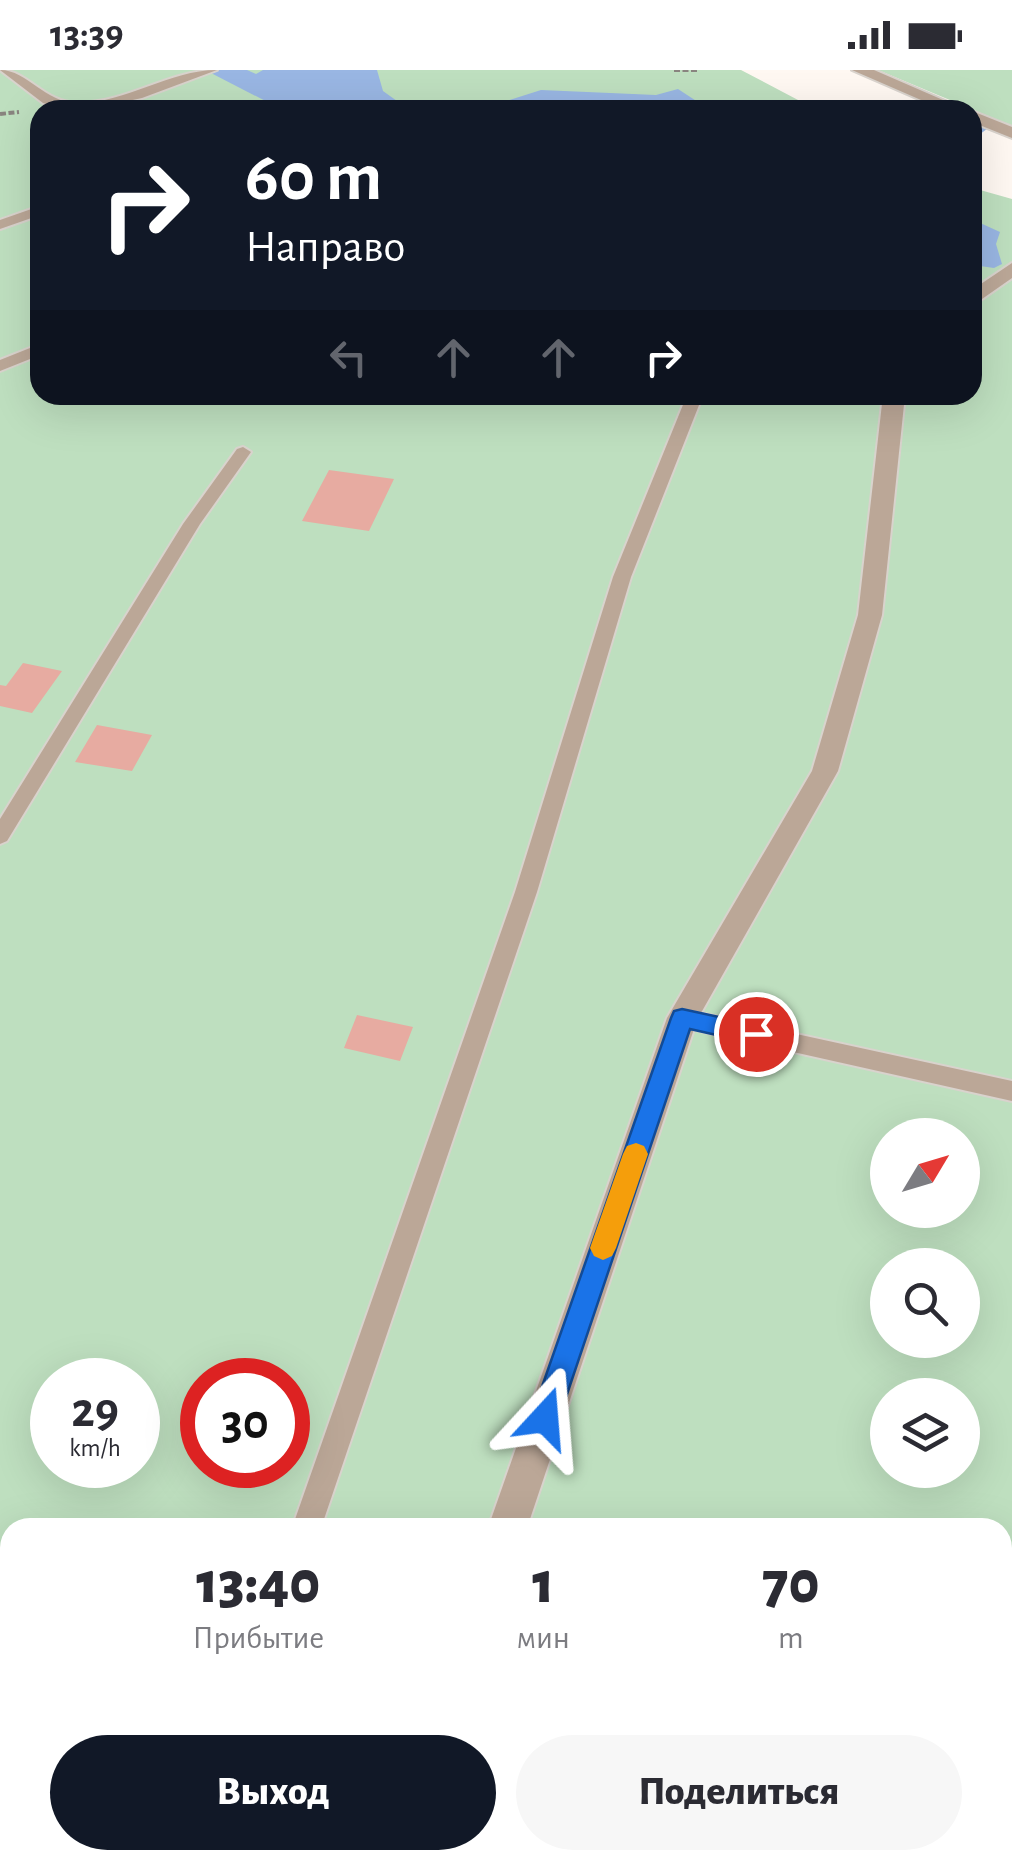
<!DOCTYPE html>
<html lang="ru">
<meta charset="utf-8">
<style>
:root{--surface:#fff;--page:#f7f7f7;--text:#2b2b33;--muted:#7c7c81;--accent:#111827}
body{margin:0;font-family:"Alegreya Sans",sans-serif;background:var(--page);color:var(--text);height:100vh;display:flex;flex-direction:column;font-size:38px;white-space:nowrap}
*{box-sizing:border-box;margin:0}
p{font-size:32px;color:var(--muted)}
.icon{flex:none;width:55px;height:55px;fill:none;stroke:currentColor;stroke-width:2;stroke-linecap:round;stroke-linejoin:round}
.map{position:relative;flex:1;overflow:hidden}
.details{position:absolute;left:0px;top:1448px;width:1012px;height:352px;display:flex;flex-direction:column;background:var(--surface);border-radius:30px 30px 0 0;box-shadow:0 10px 40px #0002}
.details>*{flex:none}
.guide{position:absolute;left:30px;top:30px;width:952px;height:305px;border-radius:30px;box-shadow:0 10px 40px #0002;background:#111827;color:#fff;overflow:hidden}
.needle{width:65px;rotate:52deg}
.controls{position:absolute;left:870px;top:1048px;display:grid;gap:20px}
.controls a{display:grid;place-items:center;width:110px;height:110px;border-radius:50%;background:var(--surface);box-shadow:0 10px 40px #0002;font-size:50px}
.speed{position:absolute;left:30px;top:1288px;display:flex;gap:20px;font-size:50px;font-weight:700;text-align:center}
.speed>*{display:grid;place-content:center;width:130px;height:130px;border-radius:50%;background:var(--surface);box-shadow:0 10px 40px #0002;line-height:1}
.speed small{font-size:25px;font-weight:400}
.speed .limit{border:15px solid #d22;background:#fff;color:#111}
.pin{position:absolute;display:grid;place-items:center;width:85px;height:85px;color:#fff;margin:-42px;border:5px solid #fff;border-radius:50%;box-shadow:0 2px 10px #0007}
.me{position:absolute;width:110px;margin:-55px;rotate:19deg;stroke-linejoin:round;filter:drop-shadow(0 0 8px #0008)}
.turn{display:flex;align-items:center;gap:35px;height:210px;padding:0 50px;font-size:45px}
.turn .icon{width:130px;height:130px;stroke-width:2.5}
.turn b{display:block;font-size:70px;line-height:85px}
.lanes{display:flex;align-items:center;height:95px;padding:0 50px;background:#0003;justify-content:center;gap:50px;direction:ltr}
.lanes .off{opacity:.35}
.eta{display:flex;justify-content:space-evenly;align-items:center;height:170px;text-align:center}
.eta b{font-size:60px;font-weight:800;line-height:70px}
.cta{display:flex;gap:20px;margin-top:auto;padding:20px 50px}
.cta a{flex:1;height:115px;border-radius:60px;background:var(--accent);color:#fff;font-size:40px;font-weight:800;line-height:115px;text-align:center}
.cta a+a{background:var(--page);color:var(--text)}
.status{display:flex;justify-content:space-between;align-items:center;height:70px;padding:0 50px;background:var(--surface);direction:ltr}
.status svg{height:28px;fill:currentColor}
.map>svg:first-child{display:block}
</style>
<div class="status"><b>13:39</b><svg viewBox="0 0 49 12"><path d="M0 12V9h3v3zM5 12V6h3v6zM10 12V3h3v9zM15 12V0h3v12zM26 1h20v11H26zM47 4h2v5h-2z"/></svg></div>
<div class="map">
<svg width="1012" height="1798" viewBox="0 0 1012 1798">
<rect width="100%" height="100%" fill="#fff8f2"/>
<!-- green -->
<path fill="#bedfbf" fill-rule="evenodd" d="M0,0H741L817,40H40V325H972L973,118L1012,129V1798H0ZM888,1065H962V1140H888ZM888,1195H962V1270H888ZM52,1310H138V1395H52ZM202,1310H288V1395H202ZM888,1325H962V1400H888ZM10,1458H1002V1790H10Z
M878,0H1012V56Z"/>
<!-- water -->
<path fill="#99b6e3" d="M213,0H247L256,4L263,0H377L383,21L397,31L425,38L503,32L541,20L656,25L678,19L704,36L720,40H283L209,2Z
M973,139L978,152L1000,162L996,174L1002,194L994,198L973,195Z"/>
<g fill="none" stroke-linecap="round" stroke-linejoin="round">
<!-- stream -->
<path fill="#99b6e3" fill-rule="evenodd" d="M984,54L991,56L972,70V64Z"/>
</g>
<!-- building -->
<path fill="#e7aba1" d="M329,400L394,409L369,461L302,451Z
M23,593L62,601L32,643L0,636V615L6,616Z
M97,655L152,665L132,701L75,692Z
M357,945L413,957L400,991L344,978Z
M10,1703V1790H63L46,1798H0V1708Z"/>
<g fill="none" stroke-linecap="round" stroke-linejoin="round">
<defs>
<path id="lane" d="M0,0C28,0 44,33 78,33C127,33 169,0 217,0L142,28L86,40H64L43,33Z
M40,136V145L0,159V150Z
M40,274V285L0,301V290Z
M687,325H703L631,507L537,822L321,1458H292L515,822L613,507Z
M243,377L251,382L200,454L7,771L0,774V749L183,454L237,379Z
M682,939L1012,1011V1031L682,957L674,955L670,948L674,941Z
M174,1790H206L204,1798H170Z"/>
<path id="street" d="M852,0H874L966,40H944Z
M972,41L1012,57V68L972,52Z
M1012,193V208L972,236V220Z
M883,325H905L882,545L838,701L697,950L527,1458H488L667,948L812,701L858,545Z
M211,1790H282L279,1798H208Z
M374,1790H418L416,1798H372Z"/>
</defs>
<!-- lane casing -->
<use href="#lane" stroke="#d9d3cd" stroke-width="4"/>
<!-- street casing -->
<use href="#street" stroke="#d9d3cd" stroke-width="4"/>
<!-- path -->
<path stroke="#89847f" stroke-width="4" stroke-dasharray="6 2.5" stroke-linecap="butt" d="M674,0H699
M0,44L19,42"/>
<!-- lane -->
<use href="#lane" fill="#bba797" fill-rule="evenodd"/>
<!-- street -->
<use href="#street" fill="#bba797" fill-rule="evenodd"/>
</g>
<!-- route -->
<path fill="#1a73e8" stroke="#114b97" stroke-width="2.5" d="M682,939L756,955L764,958L767,964L764,971L756,974L690,959L559,1348L555,1358L545,1362L535,1358L531,1348L671,948L674,941Z"/>
<!-- slow -->
<path fill="#f59e0b" d="M636,1073L644,1076L648,1084L616,1178L612,1186L603,1190L594,1186L590,1178L623,1084L627,1076Z"/>
</svg>
<div class="controls">
<a><svg class="needle" viewBox="-14 -14 28 28"><path d="M0-13l5 13h-10z" fill="#e53935"/><path d="M0 13l5-13h-10z" fill="#7c7c81"/></svg></a>
<a><svg class="icon" aria-label="search" viewBox="0 0 24 24"><circle cx="10" cy="10" r="6"/><path d="M15 15l6 6"/></svg></a>
<a><svg class="icon" aria-label="layers" viewBox="0 0 24 24"><path d="M12 4l9 5-9 5-9-5zM3 14l9 5 9-5"/></svg></a>
</div>
<div class="speed"><div>29<small>km/h</small></div><div class="limit">30</div></div>
<div class="pin" style="left:756px;top:964px;background:#d93025"><svg class="icon" aria-label="arrive" viewBox="0 0 24 24"><path d="M6 21V4h12l-3 4 3 4H6"/></svg></div>
<svg class="me" style="left:545px;top:1348px" viewBox="-20 -20 40 40"><path d="M0-17L14 15 0 8-14 15z" fill="#1a73e8" stroke="#fff" stroke-width="4"/></svg>
<div class="guide">
<div class="turn"><svg class="icon" aria-label="right" viewBox="0 0 24 24"><path d="M7 20v-9h11M14 6l5 5-5 5"/></svg><div><b>60 m</b>Направо</div></div>
<div class="lanes"><svg class="icon off" aria-label="left" viewBox="0 0 24 24"><path d="M17 20v-9H6M10 6l-5 5 5 5"/></svg><svg class="icon off" aria-label="ahead" viewBox="0 0 24 24"><path d="M12 20V5M6 11l6-6 6 6"/></svg><svg class="icon off" aria-label="ahead" viewBox="0 0 24 24"><path d="M12 20V5M6 11l6-6 6 6"/></svg><svg class="icon" aria-label="right" viewBox="0 0 24 24"><path d="M7 20v-9h11M14 6l5 5-5 5"/></svg></div>
</div>
<section class="details">
<div class="eta">
<div><b>13:40</b><p>Прибытие</p></div>
<div><b>1</b><p>мин</p></div>
<div><b>70</b><p>m</p></div>
</div>
<div class="cta"><a>Выход</a><a>Поделиться</a></div>
</section>
</div>
